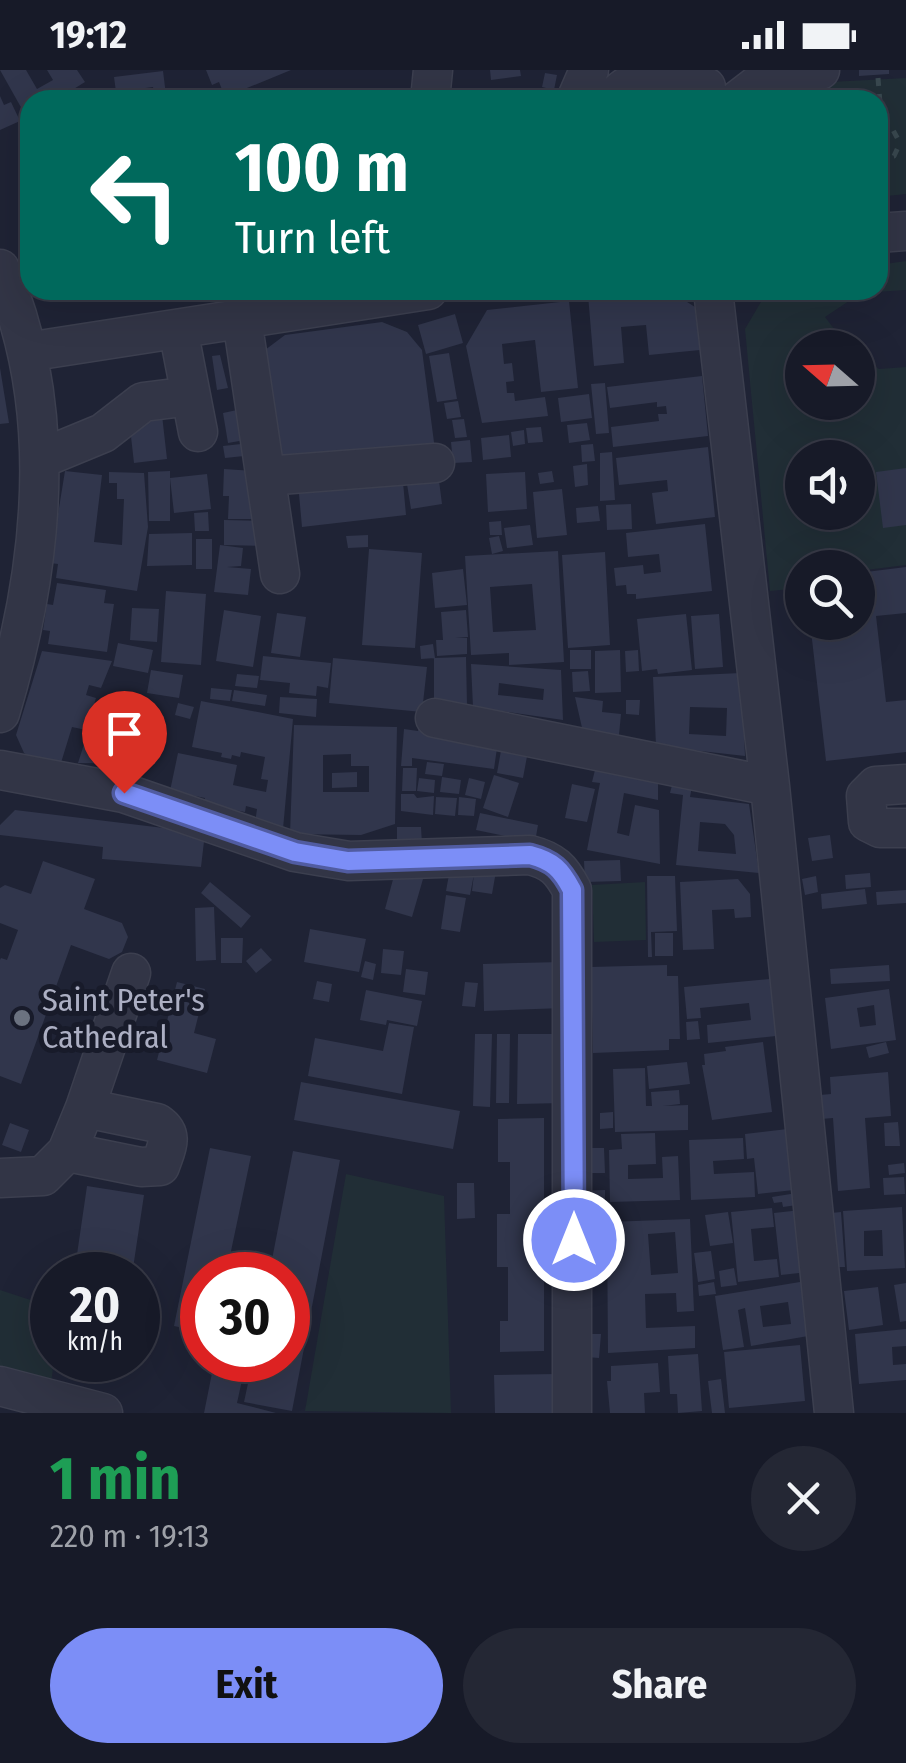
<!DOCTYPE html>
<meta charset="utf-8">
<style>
:root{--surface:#171a28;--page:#242734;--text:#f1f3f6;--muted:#9ea1a8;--line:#363845;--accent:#7c8ef7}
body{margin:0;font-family:"Fira Sans Condensed",sans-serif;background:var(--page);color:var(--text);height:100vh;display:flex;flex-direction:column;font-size:38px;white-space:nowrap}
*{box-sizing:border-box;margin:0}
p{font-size:32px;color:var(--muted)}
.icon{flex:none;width:55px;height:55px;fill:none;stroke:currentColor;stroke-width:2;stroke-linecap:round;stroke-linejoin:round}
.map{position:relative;height:1343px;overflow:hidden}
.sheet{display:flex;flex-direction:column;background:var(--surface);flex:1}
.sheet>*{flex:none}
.top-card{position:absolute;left:20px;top:20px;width:868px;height:210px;border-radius:30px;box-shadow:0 10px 40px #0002,0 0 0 2px var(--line);background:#00695c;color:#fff;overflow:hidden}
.needle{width:65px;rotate:290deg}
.controls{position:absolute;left:785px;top:260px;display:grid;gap:20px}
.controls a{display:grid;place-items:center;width:90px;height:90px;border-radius:50%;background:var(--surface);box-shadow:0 10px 40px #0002,0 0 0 2px var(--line);font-size:50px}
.speed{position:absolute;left:30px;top:1182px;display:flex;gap:20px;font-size:50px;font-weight:700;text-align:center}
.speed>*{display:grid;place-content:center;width:130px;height:130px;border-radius:50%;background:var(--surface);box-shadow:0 10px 40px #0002,0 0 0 2px var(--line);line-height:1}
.speed small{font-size:25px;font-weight:400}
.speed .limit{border:15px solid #d22;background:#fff;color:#111}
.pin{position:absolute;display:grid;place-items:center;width:85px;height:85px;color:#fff;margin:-102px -42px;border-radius:50% 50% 50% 0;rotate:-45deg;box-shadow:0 0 10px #0007}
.pin .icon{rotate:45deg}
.me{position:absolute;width:110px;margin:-55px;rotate:0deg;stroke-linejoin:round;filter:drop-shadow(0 0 8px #0008)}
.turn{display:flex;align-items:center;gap:35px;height:210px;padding:0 50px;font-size:45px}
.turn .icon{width:130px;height:130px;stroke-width:2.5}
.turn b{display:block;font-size:70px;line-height:85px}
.round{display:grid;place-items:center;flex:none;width:105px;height:105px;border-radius:52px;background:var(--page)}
.headline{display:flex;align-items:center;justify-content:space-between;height:170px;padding:0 50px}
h1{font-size:60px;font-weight:700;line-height:75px;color:#1e9e55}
.primary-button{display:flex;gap:20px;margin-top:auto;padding:20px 50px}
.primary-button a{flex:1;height:115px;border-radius:60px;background:var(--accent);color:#111;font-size:40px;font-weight:700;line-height:115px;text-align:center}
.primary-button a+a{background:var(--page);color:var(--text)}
.status{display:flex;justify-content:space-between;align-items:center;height:70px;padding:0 50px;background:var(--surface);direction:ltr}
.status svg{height:28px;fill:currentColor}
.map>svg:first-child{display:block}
</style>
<div class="status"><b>19:12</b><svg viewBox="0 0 49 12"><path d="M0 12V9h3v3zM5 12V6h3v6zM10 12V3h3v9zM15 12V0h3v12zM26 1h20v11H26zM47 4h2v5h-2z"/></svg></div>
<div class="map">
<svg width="906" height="1343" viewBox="0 0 906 1343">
<rect width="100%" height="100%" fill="#1f2335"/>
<!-- green -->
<path fill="#212e36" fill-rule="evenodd" d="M906,8V124L878,127V30H757L773,15Z
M906,191V220L861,223L825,247L848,277L802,278V332H858V284L879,299L906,297V495L858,501V498H802V518L770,521L745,259L768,220H878V195ZM802,388H858V442H802Z
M645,812L646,870L594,872L592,815Z
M346,1104L444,1126L451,1343L305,1341Z
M0,1220L52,1237L54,1290L51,1314L0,1299Z"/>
<!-- building -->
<path fill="#31364c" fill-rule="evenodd" d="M0,0H26L37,19L53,10L47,0H77L85,12L56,30H30L27,48Z
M206,0H291L225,27L219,12L212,15Z
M490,0H520L521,6L491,10Z
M859,0H889V4L859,6Z
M163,1L166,25L155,27L153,17L116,22L114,7Z
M545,3L557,5L554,20L542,17Z
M526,19L527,30H493V23Z
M0,26L4,35L11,32L20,51L0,60Z
M30,158V178L21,179L19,159Z
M632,220H668L695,237L700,280L649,285L646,255L621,257L624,293L594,296L588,225Z
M569,231L578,318L541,322L535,270L502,274L504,294L512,293L514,311L506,312L507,323H514L515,331L545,327L548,346L482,353L466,276L487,240Z
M455,244L463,273L426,284L418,255Z
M382,252L407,262L422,280L435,380L271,393L265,280L285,265Z
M449,283L457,329L437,332L429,286Z
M220,285L228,318L217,320L212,286Z
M0,298L9,353L0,354Z
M702,306L708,366L613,377L611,357L659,351L658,344H667L666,336L657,337V332L610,338L607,317Z
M605,313L609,363L596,364L591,314Z
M589,324L592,348L561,352L558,328Z
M458,331L461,347L447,349L444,333Z
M237,340L245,370L228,373L223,343Z
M162,345L167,389L134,393L129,349Z
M464,349L467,367L455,368L452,350Z
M587,353L590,370L569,373L567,355Z
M541,357L543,372L528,373L526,358Z
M524,360L525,374L513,376L511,362Z
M509,365L511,387L483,390L481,368Z
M470,370L472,392L453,393L451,372Z
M241,374L244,386L225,388L223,376Z
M593,374L595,391L582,392L581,375Z
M708,377L715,447L656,454L652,423L668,421L667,410L619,415L616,388Z
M612,382L615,430L600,431V383Z
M587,394L588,415L575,417L573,396Z
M906,398V455L883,458L876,402Z
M224,399L254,401L253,449H228L229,426H223Z
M65,401L102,405L94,472L122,475L124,429H117V413H109V402L144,403L148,457L137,521L56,508L58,494L50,493Z
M170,401V451H149L148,402Z
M402,401L406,445L302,457L298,413Z
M552,401L554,412L540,414L538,403Z
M525,402L527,439L488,442L486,404Z
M438,403L442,434L411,439L406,408Z
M207,404L211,439L174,443L170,408Z
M562,419L567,465L537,468L533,422Z
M631,434L632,459L607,460L606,435Z
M598,436L600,451L577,453L576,438Z
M208,442L209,461H195L194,443Z
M224,450L268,451L267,476L224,475Z
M501,451L502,465H490L489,452Z
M705,454L712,521L636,529V524H627L626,515L616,516L614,498L643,495L644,504L661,502L659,484L628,487L626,463Z
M530,455L533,475L507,478L504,458Z
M192,463V495L147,496L149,464Z
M368,465V477L348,478L346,466Z
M499,466L503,481L492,484L489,468Z
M196,469H212V499H196Z
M220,475L243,478L241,496L227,497L251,499L248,525L214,522Z
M369,479L422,483L415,578L362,575Z
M558,481L564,592L509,595V583L471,585L465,486ZM532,514L536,560L493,562L490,517Z
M605,482L610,575L568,578L562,485Z
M906,497V543L876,546L886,632L906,630V682L826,691L810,552H858V503Z
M463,499L467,535L435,538L432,503Z
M57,513L106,520L104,533L114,534L107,582L48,574L50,561L43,560L47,534L53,535Z
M166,521L206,524L201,595L161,592Z
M132,538L159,539L157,572L130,570Z
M224,540L261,546L253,597L216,591Z
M466,540L468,567L455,568H467V584L437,586L436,570H443L441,542Z
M277,543L306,547L300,587L271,583Z
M686,544L692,600L658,604L657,599L642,601L637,549Z
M719,544L723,597L695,599L691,546Z
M118,573L153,580L148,603L113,596Z
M433,574L435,588L421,589L420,576Z
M570,580H591V599H570Z
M620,580L621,622L595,623V581Z
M638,580L639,601L626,602L625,581Z
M42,581L112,591L101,618L89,615L86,625L96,628L86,660L72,657L60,696L36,691L24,683L16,665Z
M263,586L331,593L328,618L317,616L316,626L289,623L290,613L260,610Z
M466,587L467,635L434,636V588Z
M333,588L427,597L422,642L329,633Z
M471,594L561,600L563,650L473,637ZM499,613L544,619L543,630L498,625Z
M151,600L183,605L179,628L147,623Z
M588,601L590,621L573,622L572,602Z
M741,603L745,686L656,676L653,607ZM690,637L727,638L726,666L689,664Z
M237,604L259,606L257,618L235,616Z
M211,618L232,620L230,631L210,629Z
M234,620L267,625L265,636L232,631Z
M280,627L317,629L316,647L279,643Z
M575,627L603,631L602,642L621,644L619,665L583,662Z
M626,630H640L639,645L626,644Z
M201,631L293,649L283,759L255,753L257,739L246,736L245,742L204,734L205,728L170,721L178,683L237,695L233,715L266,722L268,710L261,709L265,687L241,682L240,687L232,685L231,689L221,687L222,683L192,677Z
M178,633L194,637L190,649L175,645Z
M93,646H164L155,694L78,693Z
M420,650L498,671L494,699L412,688V696H401L404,659L418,661Z
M294,655L397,657L395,754L361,765L290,764ZM351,684V696H369V722H323V685Z
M502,675L528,681L523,708L497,703Z
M427,692L444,694L442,706L425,704Z
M596,696L658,708V730L624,723L617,763L629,766L635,735L659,740L660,794L587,780L600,713L592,712Z
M403,698H417L416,721H402Z
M357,702V717L332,718V703Z
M494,705L519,713L508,747L483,738Z
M442,707L461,710L459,724L440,722Z
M419,708L435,710L434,723L417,721Z
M469,708L485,712L481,729L465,725Z
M673,711L692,716L690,727L749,734L759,803L676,795L683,725L670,723ZM700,752L725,754L734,765L736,784L698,781Z
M572,714L595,719L587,752L565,748Z
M401,724H414L417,728L434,726L433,745L401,741Z
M436,727L457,728L455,746L435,744Z
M459,727L476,729L474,746L458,745Z
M15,740L205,763L201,797L102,789L103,777L0,765V755Z
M480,743L538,755L535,772L476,760Z
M397,757H421L422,774L397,775Z
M830,765L833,788L812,791L808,768Z
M452,788L498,790L492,824L472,821L474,804L470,825L446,821Z
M620,790L621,811L585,812L584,791Z
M43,791L95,809L84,839L122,853L128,867L122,882L109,889L71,875L21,1014L0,1006V890L1,888L7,890L18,860L0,853V818L5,815L31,824Z
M395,802L423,809L412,847L385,839Z
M870,803L871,817L846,819L845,805Z
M647,806H675L677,861L651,862L652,887H648Z
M816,806L818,822L805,825L802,809Z
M738,809L750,824L751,847L735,848L734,839L712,840L714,879L683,880L680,812Z
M210,812L251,846L241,858L201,823Z
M865,819L867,834L822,839L821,824Z
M906,820V833L877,835L876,822Z
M446,825L466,828L460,862L441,859Z
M214,837L216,890L196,891L195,838Z
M310,859L366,869L359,902L304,892Z
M655,863H673V886H655Z
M221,868H243L242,893H221Z
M261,878L272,890L256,903L246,891Z
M383,879L404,881L401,905L381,903Z
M365,891L376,894L373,910L361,907Z
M562,892L563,938L484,941L483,894Z
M667,895V906H678L680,969H669V980L593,983L591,897Z
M889,895L890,911L831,914L830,899Z
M406,899L428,902L425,925L403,922Z
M770,909L776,966L708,973L707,955L751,950L749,933L700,938L701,948L687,949L684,917Z
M317,911L332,914L329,932L313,929Z
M177,912L205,919L194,963L216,969L207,1003L157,990Z
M465,912L478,913L475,937L462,936Z
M889,919L896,970L831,979L825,928ZM874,935L876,955L860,957L857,938Z
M366,920L422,931L417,956L387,950L386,955L360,950Z
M698,951L700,969L687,970L686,952Z
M389,953L414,957L402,1024L308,1006L315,968L383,981Z
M475,964H492L490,1037L473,1036Z
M497,964H510L509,1033H496Z
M518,964H562L563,1033L517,1034Z
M763,972L772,1042L712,1050L702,995H705L704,984L726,981L725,977Z
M886,972L889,983L869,988L866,977Z
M687,992L690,1014L649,1019L647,996Z
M645,998L646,1036H652L651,1022L679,1020L680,1034L663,1036L688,1035V1060L615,1062L613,999Z
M888,1002L891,1046L865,1048L870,1118L838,1121L833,1048L821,1049L820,1025L831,1024L830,1007Z
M301,1012L460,1041L453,1079L294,1050Z
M613,1042V1058L600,1059V1043Z
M544,1048V1281L500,1282V1251H508V1197H497V1144H510V1092H498V1049Z
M898,1052L900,1076H885L884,1053Z
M10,1053L29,1060L21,1082L2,1075Z
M796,1058L803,1119L758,1124L754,1088L747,1089L745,1064Z
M655,1063L656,1094L628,1095V1109L663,1108L662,1087L678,1086L680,1130L610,1132L609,1080L622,1079L621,1064Z
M743,1068L744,1089L713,1091L714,1104L754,1102L755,1127L691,1130L689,1070Z
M210,1078L251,1086L226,1205H202V1262L174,1256Z
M589,1078H604L605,1103H590Z
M293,1081L340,1090L292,1341L244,1332L253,1290H288V1205H269Z
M904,1093L905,1103L889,1105L888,1095Z
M904,1107L905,1124L884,1125L883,1108Z
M457,1113H474L475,1148L457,1149Z
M87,1116L144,1125L132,1205H74Z
M605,1120V1141L580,1142V1121Z
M803,1122L804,1134L783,1137L782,1132L774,1133L772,1127Z
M902,1137L905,1198L847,1201L843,1141ZM882,1160L883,1186H864V1161Z
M772,1138L774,1157L751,1159L754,1191L777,1189L779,1207L738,1212L731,1142Z
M801,1140L808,1202L781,1205L774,1143Z
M728,1142L733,1173L710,1176L705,1145Z
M841,1142L845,1197H837L831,1143Z
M690,1149L694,1241L677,1242L676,1223L645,1224L646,1258L695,1256V1278L608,1283L607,1152ZM675,1162L678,1203L651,1205L648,1164Z
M711,1181L715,1209L698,1212L694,1183Z
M734,1198L737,1215L721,1217L719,1201Z
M806,1211L814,1265L751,1276L745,1238L738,1240L744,1277L723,1280L715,1226ZM788,1232L791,1254L763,1257L760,1236Z
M714,1212L716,1224L699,1226L698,1215Z
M906,1213V1251L900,1252L894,1215Z
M878,1217L883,1255L849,1260L844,1221Z
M906,1259V1276L892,1277L893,1295L906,1294V1310L859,1314L855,1264Z
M589,1264H601L599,1288L587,1287Z
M800,1275L805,1331L729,1338L724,1282Z
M698,1284L702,1341L678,1343L677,1324H670L668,1286Z
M658,1293L660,1322L644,1323L645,1343H610L607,1311H611V1296Z
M212,1303L242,1310L237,1333L276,1343H204Z
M557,1304L558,1343H495L494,1305Z
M721,1309L725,1343H712L708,1311Z"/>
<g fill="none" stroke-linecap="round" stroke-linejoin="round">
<defs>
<path id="minor" d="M430,30L433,0
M576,30L589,0
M612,30C637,0 671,2 706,17
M738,30L768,7L820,0
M878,163L906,161
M0,199C61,340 43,500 0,643
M713,220L770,716L834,1343
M242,249L280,504
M178,259L198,362
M27,282L428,220
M40,389L103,363L143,332L191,326
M266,406L435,393
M435,648L770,716
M0,700L124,723L295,782L349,791L530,785C553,791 561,799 572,820V1343
M906,714L876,716L866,726L868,752L880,758H906
M67,1082L141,1097L160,1096C166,1078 175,1065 157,1053L85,1038
M0,1108L43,1106L67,1082L85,1038L131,903
M0,1316L103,1343"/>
</defs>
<!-- minor casing -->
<use href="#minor" stroke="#3c3f4f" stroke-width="41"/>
<!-- path -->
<path stroke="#39484f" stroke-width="5" stroke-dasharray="8 8" stroke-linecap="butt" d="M878,8L882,58
M878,59L893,60L900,73
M878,89L894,86L900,73
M885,90L886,132"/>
<!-- minor -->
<use href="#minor" stroke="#323546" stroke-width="38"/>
</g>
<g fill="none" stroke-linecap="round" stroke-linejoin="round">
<defs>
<path id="route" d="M124,723L295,782L348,791L530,785C553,791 561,799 572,820L574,1170"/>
</defs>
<!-- route casing -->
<use href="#route" stroke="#515ca1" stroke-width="25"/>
<!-- route -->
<use href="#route" stroke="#7c8ef7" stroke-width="18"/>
</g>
<!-- markers -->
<circle fill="#6b7280" stroke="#181b2a" stroke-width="4" cx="22" cy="948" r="10"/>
<g text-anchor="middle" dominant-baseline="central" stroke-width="10" stroke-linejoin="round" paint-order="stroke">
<!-- poi labels -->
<g font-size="32" fill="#acafc3" stroke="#181b2a" text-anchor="start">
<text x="42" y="930">Saint Peter's<tspan x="42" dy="37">Cathedral</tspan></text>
</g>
</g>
</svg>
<div class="controls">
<a><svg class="needle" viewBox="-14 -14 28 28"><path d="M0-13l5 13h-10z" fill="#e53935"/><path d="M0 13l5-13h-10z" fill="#9ea1a8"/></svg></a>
<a><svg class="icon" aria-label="sound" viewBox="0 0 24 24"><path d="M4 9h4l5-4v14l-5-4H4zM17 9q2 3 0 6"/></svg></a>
<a><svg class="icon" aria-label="search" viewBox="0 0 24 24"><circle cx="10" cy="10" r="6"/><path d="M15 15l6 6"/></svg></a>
</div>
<div class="speed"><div>20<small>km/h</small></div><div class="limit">30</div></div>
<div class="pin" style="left:124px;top:723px;background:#d93025"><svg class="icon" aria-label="arrive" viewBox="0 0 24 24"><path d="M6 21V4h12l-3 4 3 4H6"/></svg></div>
<svg class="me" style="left:574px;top:1170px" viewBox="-20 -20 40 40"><circle r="17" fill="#7c8ef7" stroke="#fff" stroke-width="3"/><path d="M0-11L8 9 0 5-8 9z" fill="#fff"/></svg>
<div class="top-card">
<div class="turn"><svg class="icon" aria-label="left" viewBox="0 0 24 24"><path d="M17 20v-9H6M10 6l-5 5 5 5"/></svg><div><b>100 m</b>Turn left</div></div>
</div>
</div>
<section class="sheet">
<div class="headline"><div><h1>1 min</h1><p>220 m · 19:13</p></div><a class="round"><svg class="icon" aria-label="close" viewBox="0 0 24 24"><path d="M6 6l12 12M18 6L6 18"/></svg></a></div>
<div class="primary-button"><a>Exit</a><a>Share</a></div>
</section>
